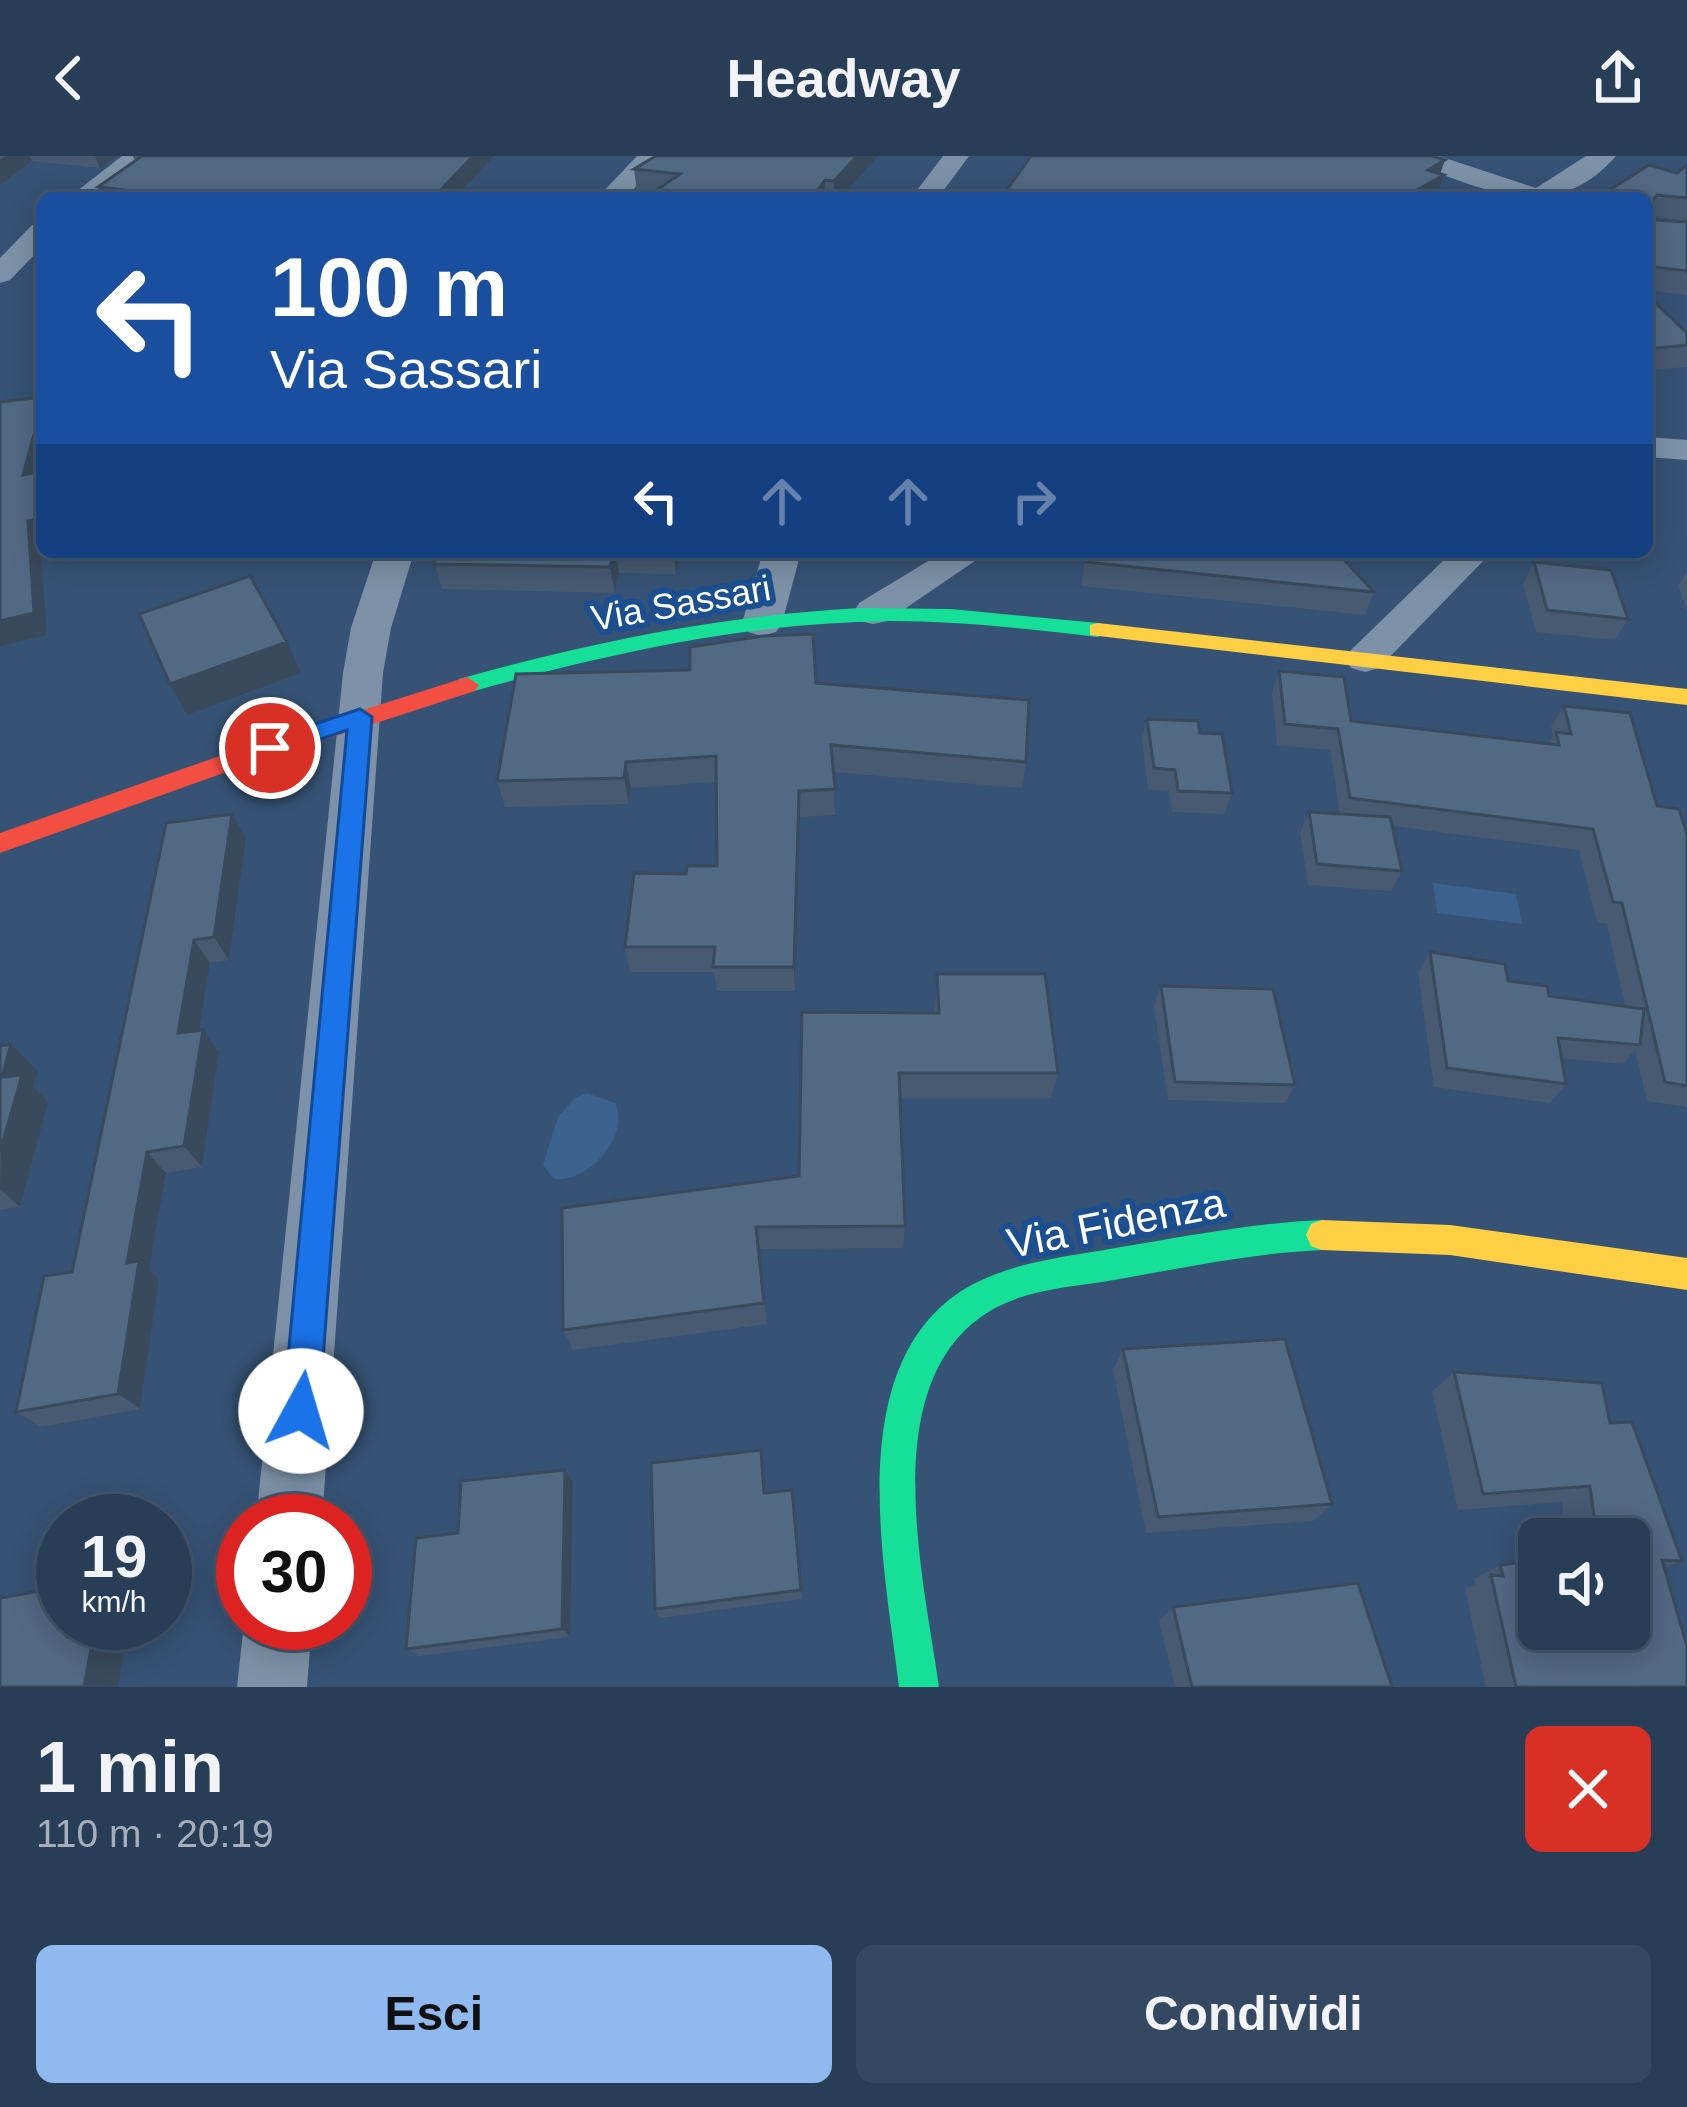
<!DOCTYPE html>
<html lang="it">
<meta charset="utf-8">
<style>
:root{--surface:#283e57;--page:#344961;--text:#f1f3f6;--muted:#a5aeba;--line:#44576d;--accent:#90b9f0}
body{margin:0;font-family:Helvetica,sans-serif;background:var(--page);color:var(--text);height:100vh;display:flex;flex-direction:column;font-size:45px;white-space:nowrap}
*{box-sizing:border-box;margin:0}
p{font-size:39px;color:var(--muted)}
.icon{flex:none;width:66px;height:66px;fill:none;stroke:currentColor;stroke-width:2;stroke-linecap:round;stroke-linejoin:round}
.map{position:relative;height:1531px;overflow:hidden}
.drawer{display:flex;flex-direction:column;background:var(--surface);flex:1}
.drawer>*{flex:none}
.hud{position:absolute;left:36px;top:36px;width:1617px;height:366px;border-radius:18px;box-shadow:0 6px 30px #0003,0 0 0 3px var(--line);background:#1a4fa0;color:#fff;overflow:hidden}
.fabs{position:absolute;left:1518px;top:1362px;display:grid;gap:24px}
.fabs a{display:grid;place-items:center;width:132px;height:132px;border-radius:18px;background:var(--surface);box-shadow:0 6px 30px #0003,0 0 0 3px var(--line);font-size:60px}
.speed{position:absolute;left:36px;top:1338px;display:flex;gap:24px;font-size:60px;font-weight:700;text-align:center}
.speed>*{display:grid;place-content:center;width:156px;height:156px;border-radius:50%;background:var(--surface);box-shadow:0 6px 30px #0003,0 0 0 3px var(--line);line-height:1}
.speed small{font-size:30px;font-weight:400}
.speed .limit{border:18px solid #d22;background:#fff;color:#111}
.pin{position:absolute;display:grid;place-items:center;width:102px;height:102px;color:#fff;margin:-51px;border:6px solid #fff;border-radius:50%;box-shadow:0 3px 12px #0007}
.me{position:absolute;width:132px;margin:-66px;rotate:6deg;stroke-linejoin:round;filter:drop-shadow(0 0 9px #0008)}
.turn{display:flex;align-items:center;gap:42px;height:252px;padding:0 36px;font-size:54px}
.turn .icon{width:156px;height:156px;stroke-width:2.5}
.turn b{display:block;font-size:84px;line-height:102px}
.lanes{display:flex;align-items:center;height:114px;padding:0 36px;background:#0003;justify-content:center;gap:60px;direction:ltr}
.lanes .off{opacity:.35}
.round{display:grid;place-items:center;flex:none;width:126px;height:126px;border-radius:18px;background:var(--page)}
.overview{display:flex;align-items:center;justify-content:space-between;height:204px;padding:0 36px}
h1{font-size:72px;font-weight:700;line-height:90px}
.cta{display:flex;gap:24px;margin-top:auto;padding:24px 36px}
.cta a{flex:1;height:138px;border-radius:18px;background:var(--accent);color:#111;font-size:48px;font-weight:700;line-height:138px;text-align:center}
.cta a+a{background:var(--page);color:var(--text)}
header{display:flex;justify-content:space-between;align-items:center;height:156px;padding:0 36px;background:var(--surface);font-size:54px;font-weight:700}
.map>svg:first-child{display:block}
</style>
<header><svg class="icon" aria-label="back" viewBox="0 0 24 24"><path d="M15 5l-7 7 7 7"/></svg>Headway<svg class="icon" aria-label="share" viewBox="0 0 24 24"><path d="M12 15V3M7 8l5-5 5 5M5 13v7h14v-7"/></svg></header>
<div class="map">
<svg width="1687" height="1531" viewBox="0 0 1687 1531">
<rect width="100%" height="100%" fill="#365274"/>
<!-- water -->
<path fill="#3b618d" d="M1433,727L1516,738L1522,768L1437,757Z
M587,937L615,947C631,980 588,1027 554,1023L543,1009L558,961L574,943Z"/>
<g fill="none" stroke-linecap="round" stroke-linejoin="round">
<!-- street -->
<path fill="#7d92a8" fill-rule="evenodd" d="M122,0H152L98,42H68Z
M637,0H665L625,42H597Z
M943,0H969L938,42H911Z
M1401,0H1439L1536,32L1586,0H1616C1552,73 1481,31 1405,5Z
M42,67V91L10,124L0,127V102L32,69Z
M1647,281L1687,284V304L1647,301Z
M376,396H414L391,472L383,517L322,1365H256L343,517L351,472Z
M763,396H801L782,467L776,476L762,480L748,476L742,467Z
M943,396H988L887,465L873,468L859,465L854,456L859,447Z
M1452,396H1492L1379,512L1365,516L1351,512L1345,503L1351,494Z
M244,1467H312L307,1531H237Z"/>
<!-- fast -->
<path fill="#16e098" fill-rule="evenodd" d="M861,452L951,453L1098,467L1109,474L1098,481C1029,473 959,465 889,465C744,467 605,498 467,537L455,529L459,523C591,486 723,459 861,452Z
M1322,1064L1333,1068L1338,1079L1333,1090L1322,1094C1251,1097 1183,1112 1114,1124C1073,1131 1026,1133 990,1155C874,1225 924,1421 939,1531H899C885,1412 840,1208 966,1132C1011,1106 1065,1101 1115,1092C1184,1081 1252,1067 1322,1064Z"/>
<!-- slow -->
<path fill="#ffcf43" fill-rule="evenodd" d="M1098,467L1687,533V549L1090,479V469Z
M1322,1064L1450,1069L1687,1102V1134L1450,1099L1322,1094L1311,1090L1306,1079L1311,1068Z"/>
<!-- jam -->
<path fill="#f24e42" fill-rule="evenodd" d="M467,521L479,529L475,535L246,609L0,697V677L228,597Z"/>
</g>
<!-- wall -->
<path fill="#475a72" d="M0,0H116L100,12L32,5L0,29Z
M133,0H494L455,42H103L98,31L135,5Z
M878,0L840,42H645L651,38L637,36L634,13Z
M1687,9V65L1655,61L1657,64L1687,66V139L1647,134V42Z
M1647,139L1687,177V211L1647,214Z
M174,396H261L177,402Z
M456,396H680L676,418L619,417L615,437L442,433L434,404Z
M1086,396H1337L1374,436L1365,459L1081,430Z
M1534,406L1628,463L1615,484L1536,476L1523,428Z
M1687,416V455L1678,430Z
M1279,515L1351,565L1549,588L1553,580L1551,571L1564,550L1657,650L1687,678V951L1647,945L1635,894L1623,908L1561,902L1566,928L1550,947L1434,931L1418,816L1430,796L1549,840L1625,850L1607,768L1597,766L1579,694L1392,670L1402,715L1391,735L1308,729L1300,677L1309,656L1340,658L1330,594L1277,589L1272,537Z
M816,527L1026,606L1022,632L833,616L835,659L800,661L795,835H717L714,816H630L625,791L686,718L717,710L716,626L631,632L629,648L505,651L497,625Z
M1147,563L1200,577L1232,637L1224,658L1172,656L1169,635L1148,633L1142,584Z
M166,667L246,682L229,804L210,807L199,874H203L219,896L202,1011L166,1017L149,1114L159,1123L140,1253L41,1271L16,1256L72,1116Z
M937,818L1058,917L1051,942H900L905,1070L903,1092L759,1093L767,1168L573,1194L563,1174L799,1020L935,857Z
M1161,830L1295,929L1285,947L1168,944L1154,850Z
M0,890L38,916L33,930L48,946L20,1051L0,1054Z
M1123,1193L1332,1348L1313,1365L1146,1377L1113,1214Z
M1454,1216L1610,1267L1682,1405L1664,1412L1687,1531H1486L1465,1433L1475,1428L1474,1423L1500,1409L1539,1473L1629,1383H1566L1562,1346L1458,1354L1432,1235Z
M761,1294L765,1336L792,1334L802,1443L660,1462L655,1453Z
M573,1326L570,1481L419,1500L406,1493L458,1377Z
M1173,1451L1392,1531H1175L1159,1464Z"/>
<!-- shaded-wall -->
<path fill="#394a5c" d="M5,0H30L32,5L0,29V4Z
M95,0H116L100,12Z
M473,0H494L455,42H433Z
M857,0H878L840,42H834V25Z
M1445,4L1439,21L1444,19L1437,37L1428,42H1402L1428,14Z
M825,24V42H812Z
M42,249V315L36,340L23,319Z
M42,362V386H40L47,479L0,490V465L28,365Z
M614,396H616L619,417L615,437L610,411Z
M674,396H680L676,418Z
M287,486L301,517L187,559L170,528Z
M626,606L631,632L629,648L624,622Z
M799,635L800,661L795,835L794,811Z
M232,658L246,682L229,804L214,781Z
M194,784L210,807L195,899L178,877Z
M203,874L219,896L202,1011L184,990Z
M11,888L38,916L33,930L48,946L20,1051L0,1033L2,921Z
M147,996L166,1017L149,1114L159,1123L140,1253L118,1238L127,1107Z
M565,1314L573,1326L570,1481L562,1473Z
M71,1467H105L102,1479L125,1488L118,1531H84L68,1481Z"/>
<!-- building -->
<path fill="#526984" stroke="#394a5c" stroke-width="3" d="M142,0H473L433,42H193L98,31Z
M656,0H857L834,25L825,24L812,42H645L680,18L634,13Z
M1031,0H1433L1445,4L1428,14L1444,19L1402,42H1001Z
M1649,9L1677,17L1687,9V42L1657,39L1653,44V59L1657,64L1687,66V115L1647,110V42H1597Z
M1647,139L1687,177V189L1647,193Z
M42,241V249L23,319L42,316V362L28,365L34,457L0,465V246Z
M456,396H614L610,411L435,408L434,404Z
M1087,396H1337L1374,436L1086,406Z
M1534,406L1611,414L1628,463L1547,454Z
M250,420L287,486L170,528L139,458Z
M813,478L816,527L1029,544L1026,606L831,589L835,633L799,635L794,811H713L715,791H625L634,717L686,718L687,710H717L716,600L626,606L624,622L497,625L516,518L690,514V491L763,480Z
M1279,515L1344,521L1351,565L1559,589L1556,576L1571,578L1564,550L1630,557L1657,650L1679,653L1687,678V930L1665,926L1622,747L1613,746L1593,673L1350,642L1338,573L1285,568Z
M1147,563L1198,565L1200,577L1222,578L1232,637L1178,635L1175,614L1154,612Z
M1309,656L1390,661L1402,715L1317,708Z
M232,658L214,781L194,784L178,877L203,874L184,990L147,996L127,1107L139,1105L118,1238L16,1256L44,1120L72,1116L166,667Z
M1430,796L1505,808L1508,825L1547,830L1549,840L1644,853L1640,889L1558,882L1566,928L1447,912Z
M937,818H1045L1058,917H899L905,1070L756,1071L764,1147L563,1174L562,1052L799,1020L802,856L939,857Z
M1161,830L1273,833L1295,929L1175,926Z
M11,888L2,921L22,919L0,996V890Z
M1285,1183L1332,1348L1158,1361L1123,1193Z
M1454,1216L1602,1227L1610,1267L1632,1266L1682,1405L1662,1404L1687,1490V1531H1516L1491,1419L1503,1420L1500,1409L1539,1404V1473H1629V1383H1597L1590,1330L1483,1338Z
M761,1294L764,1337L792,1334L801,1434L655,1453L651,1307Z
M565,1314L562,1473L406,1493L416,1382L458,1377L461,1325Z
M1358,1427L1392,1531H1192L1173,1451Z
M63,1431V1467H71L68,1481L94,1476L84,1531H0V1442Z"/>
<!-- route -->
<path fill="#1a73e8" stroke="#114b97" stroke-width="3" d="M360,553L372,561L319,1255L313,1267L301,1272L288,1267L283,1255L347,574L270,601L258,592L261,586Z"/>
<g text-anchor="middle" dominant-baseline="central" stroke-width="12" stroke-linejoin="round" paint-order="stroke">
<!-- street labels -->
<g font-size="36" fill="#fff" stroke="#1b4f8f">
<text transform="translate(681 447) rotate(-10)">Via Sassari</text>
</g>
<!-- near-street labels -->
<g font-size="42" fill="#fff" stroke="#1b4f8f">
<text transform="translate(1116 1067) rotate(-11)">Via Fidenza</text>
</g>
</g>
</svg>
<div class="fabs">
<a><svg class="icon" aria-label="sound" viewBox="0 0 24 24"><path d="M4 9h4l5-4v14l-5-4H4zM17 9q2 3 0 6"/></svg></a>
</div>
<div class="speed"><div>19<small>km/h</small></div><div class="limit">30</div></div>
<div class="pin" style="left:270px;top:592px;background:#d93025"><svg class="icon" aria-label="arrive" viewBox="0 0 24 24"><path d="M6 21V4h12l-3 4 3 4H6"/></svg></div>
<svg class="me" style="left:301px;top:1255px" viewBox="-20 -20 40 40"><circle r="19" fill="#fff"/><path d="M0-13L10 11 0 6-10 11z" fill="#1a73e8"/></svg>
<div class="hud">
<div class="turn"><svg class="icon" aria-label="left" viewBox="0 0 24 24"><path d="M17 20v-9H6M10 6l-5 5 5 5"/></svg><div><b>100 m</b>Via Sassari</div></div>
<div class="lanes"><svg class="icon" aria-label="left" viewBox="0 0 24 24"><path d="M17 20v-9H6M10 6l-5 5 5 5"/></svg><svg class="icon off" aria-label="ahead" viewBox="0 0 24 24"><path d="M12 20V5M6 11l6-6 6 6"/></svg><svg class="icon off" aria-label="ahead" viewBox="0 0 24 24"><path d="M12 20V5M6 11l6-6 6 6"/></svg><svg class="icon off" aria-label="right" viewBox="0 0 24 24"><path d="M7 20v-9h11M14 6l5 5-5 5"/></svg></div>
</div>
</div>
<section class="drawer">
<div class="overview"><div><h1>1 min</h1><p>110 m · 20:19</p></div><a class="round" style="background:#d93025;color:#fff"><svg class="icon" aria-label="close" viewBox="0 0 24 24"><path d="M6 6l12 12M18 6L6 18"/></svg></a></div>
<div class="cta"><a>Esci</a><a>Condividi</a></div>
</section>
